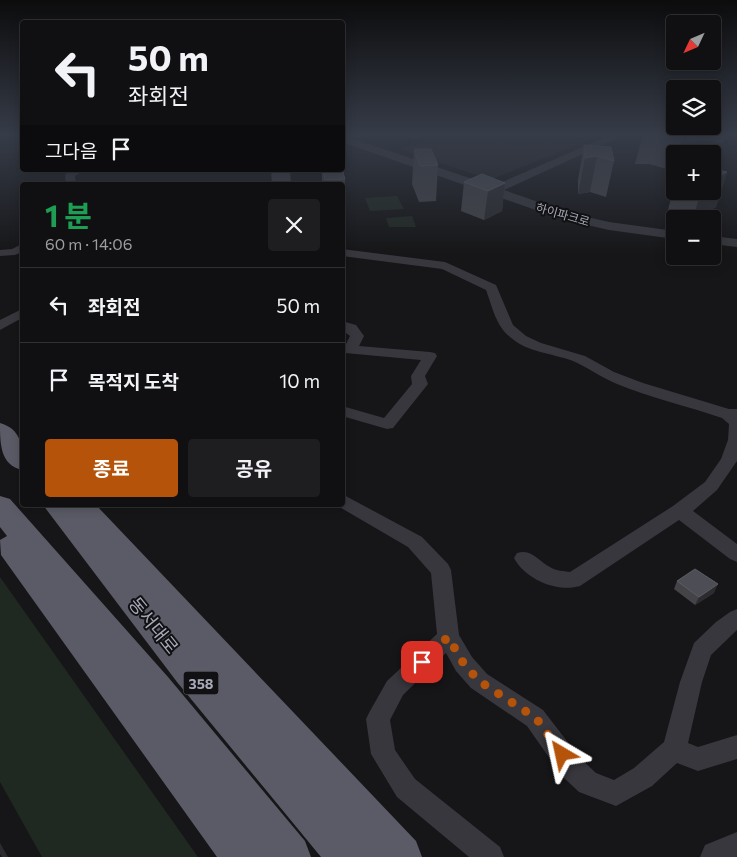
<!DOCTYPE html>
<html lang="ko">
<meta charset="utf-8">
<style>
:root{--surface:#101012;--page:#1e1e20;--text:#f1f3f6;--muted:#9c9d9f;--line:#303032;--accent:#b45309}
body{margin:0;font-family:Commissioner,"Noto Sans KR",sans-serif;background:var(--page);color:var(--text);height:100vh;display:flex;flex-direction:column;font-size:19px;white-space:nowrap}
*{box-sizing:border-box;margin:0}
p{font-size:16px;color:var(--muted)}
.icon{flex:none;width:28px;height:28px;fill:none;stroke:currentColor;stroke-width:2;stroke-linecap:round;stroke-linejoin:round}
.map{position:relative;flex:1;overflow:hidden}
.drawer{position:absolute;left:20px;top:182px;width:325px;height:325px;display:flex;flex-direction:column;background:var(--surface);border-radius:5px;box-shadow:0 2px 12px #0003,0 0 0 1px var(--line)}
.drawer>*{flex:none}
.banner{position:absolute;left:20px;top:20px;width:325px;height:152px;border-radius:5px;box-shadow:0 2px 12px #0003,0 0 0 1px var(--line);background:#101012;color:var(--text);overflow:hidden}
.needle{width:32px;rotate:226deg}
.tools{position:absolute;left:666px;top:15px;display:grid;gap:10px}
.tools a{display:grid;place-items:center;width:55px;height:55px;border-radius:5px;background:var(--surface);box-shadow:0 2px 12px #0003,0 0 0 1px var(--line);font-size:25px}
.pin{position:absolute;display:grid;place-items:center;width:42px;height:42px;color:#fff;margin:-21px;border-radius:10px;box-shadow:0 2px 8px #0006}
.me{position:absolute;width:55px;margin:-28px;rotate:324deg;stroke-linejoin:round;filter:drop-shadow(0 0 4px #0008)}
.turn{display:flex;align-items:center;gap:18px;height:105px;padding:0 25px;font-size:22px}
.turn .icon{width:65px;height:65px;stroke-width:2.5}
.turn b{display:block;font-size:35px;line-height:42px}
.then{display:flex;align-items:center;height:48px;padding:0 25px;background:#0003;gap:10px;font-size:19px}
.round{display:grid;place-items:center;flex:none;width:52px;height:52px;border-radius:5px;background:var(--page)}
.head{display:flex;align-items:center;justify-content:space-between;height:85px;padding:0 25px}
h1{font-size:30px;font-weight:700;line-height:38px;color:#1e9e55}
.button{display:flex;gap:10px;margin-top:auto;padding:10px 25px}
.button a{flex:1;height:58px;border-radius:5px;background:var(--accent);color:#fff;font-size:20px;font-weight:700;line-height:58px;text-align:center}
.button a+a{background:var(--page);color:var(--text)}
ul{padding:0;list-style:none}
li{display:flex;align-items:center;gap:15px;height:75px;padding:0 25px;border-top:1px solid var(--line)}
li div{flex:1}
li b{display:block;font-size:19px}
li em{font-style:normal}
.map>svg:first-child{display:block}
</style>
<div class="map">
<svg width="737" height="857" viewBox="0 0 737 857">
<rect width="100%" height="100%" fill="#161618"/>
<!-- built -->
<path fill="#222225" d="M446,134H603L490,180L401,149Z"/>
<!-- green -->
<path fill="#202822" d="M484,134H546L554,136L526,147Z
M397,196L404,209L370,211L365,198Z
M412,216L416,227H389L386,218Z
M0,577L198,857H42L0,782Z"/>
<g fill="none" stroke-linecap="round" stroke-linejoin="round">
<!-- minor -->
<path fill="#37373d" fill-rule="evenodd" d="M72,170H84L75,176L76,185H66L65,175Z
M22,244V252L15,255L0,256V250L12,249Z
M342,249L445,262L496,285L513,325L526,336L541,343L585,356L614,372L643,383L729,409H737V461L717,490L693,511L737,544V562L730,559L679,520L580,586C557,593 525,579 514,558L517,553C532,548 538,561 550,567C555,571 564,571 570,572L673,506L705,482L721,459L728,440L729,424L722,418C687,406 651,398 617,384C602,378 589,368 573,361C552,353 528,353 510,337C496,326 492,306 486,290L442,269L342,256Z
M22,309V318L0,330V320Z
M342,321L356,325L364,336L359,346L430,352L435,353L437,356L425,376L428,384L393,428L387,429L342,416V406L384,418L412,384L411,376L421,360L345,353L343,350L350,336L342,330Z
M342,494L422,537L448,564L451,570L459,635L472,657L487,674L543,710L580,758L596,773L614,780L634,768L664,742L680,682L694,643L716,622L730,612L737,609V630L711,655L702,682L688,743L698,747L737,735V759L698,771L677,763L652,786L616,806L579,792L562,776L527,726L471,688L456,671L446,653L403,695L390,720L395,750L415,779L500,847L504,857H469L397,797L371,754L366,719L370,711L387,681L437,634L431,573L408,547L336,505H342Z
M737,832V857H700L705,845Z"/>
<!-- tertiary -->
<path fill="#37373d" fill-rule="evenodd" d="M613,134H626L504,190L570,213L609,222L675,231V239L609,230L561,219L342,142V135L493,186Z
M712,236L737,239V247L712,244Z"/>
<!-- trunk -->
<path fill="#5a5b66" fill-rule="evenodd" d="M0,423C24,430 22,449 22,470C0,465 0,443 0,423Z
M0,496L10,499L168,677L305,841L311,857H217L1,555L0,540L7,536L0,527Z
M43,505H96L416,841L422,857H321L177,682Z"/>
</g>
<!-- wall -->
<path fill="#434348" d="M342,134H344V167H342Z
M400,134H430L415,139Z
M643,134H728L727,138H725L723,143L705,140L681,142L678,154H675V163H669L667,169L649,164H635Z
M584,145L614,161L606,197L590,192L578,194V180Z
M414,149L438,165L436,201L419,202L412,184Z
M183,170H201V172L183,173Z
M271,170H290L291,185H272Z
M322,170H342L345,179L346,215H342V185H322Z
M727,172L716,207L693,219L685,212L668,210L675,182V191H712Z
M464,182L505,183L502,211L484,220L461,211Z
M677,581L714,593L695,605L674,589Z"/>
<!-- shaded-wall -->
<path fill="#2c2c30" d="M415,134H430L415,139Z
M675,134H707L705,140L681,142L683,134Z
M726,134H728L727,138H725Z
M597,156L590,192L578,194L585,158Z
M727,172L716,207L693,219L701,191H712V179Z
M505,183L502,211L484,220L488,191Z
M718,584L714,593L695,605L699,597Z
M0,843L8,857H2L0,854Z"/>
<!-- building -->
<path fill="#4d4e55" stroke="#5b5c64" d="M643,134H683H676L675,139L657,135H642Z
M584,145L611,147L614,161L597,156L585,158Z
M414,149H431L438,165L420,166Z
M712,168L727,172L712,179Z
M342,169L345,179L325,180L323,170H342Z
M482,174L505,183L488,191L464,182Z
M695,569L718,584L699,597L677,581Z"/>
<!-- sky -->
<linearGradient id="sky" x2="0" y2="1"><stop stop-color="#0c0c0d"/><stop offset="0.53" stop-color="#363c48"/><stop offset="1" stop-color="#363c48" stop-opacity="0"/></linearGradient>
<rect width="737" height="254" fill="url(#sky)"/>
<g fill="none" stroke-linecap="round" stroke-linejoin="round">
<!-- route -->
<path stroke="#b45309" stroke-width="9" stroke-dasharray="0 16.2" d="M422,662L448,637L464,664L479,681L536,718L562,754"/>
</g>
<g text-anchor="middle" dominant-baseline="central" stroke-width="4" stroke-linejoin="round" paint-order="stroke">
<!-- far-street labels -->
<g font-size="12" fill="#a7a9b9" stroke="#111113">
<text transform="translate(563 214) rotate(16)">하이파크로</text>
</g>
<!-- shield labels -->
<rect fill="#111113" stroke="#7a7b87" stroke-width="1" x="183.5" y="671.5" width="35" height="23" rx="4"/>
<g font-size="14" font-weight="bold" fill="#a7a9b9">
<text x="201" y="683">358</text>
</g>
<!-- near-street labels -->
<g font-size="18" fill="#a7a9b9" stroke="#111113">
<text transform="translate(154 625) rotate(51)">동서대로</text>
</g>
</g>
</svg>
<div class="tools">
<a><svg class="needle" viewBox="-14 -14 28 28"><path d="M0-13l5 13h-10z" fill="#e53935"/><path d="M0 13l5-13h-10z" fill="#9c9d9f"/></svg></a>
<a><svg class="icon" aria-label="layers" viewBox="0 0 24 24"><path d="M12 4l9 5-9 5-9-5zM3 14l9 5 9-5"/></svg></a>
<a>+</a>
<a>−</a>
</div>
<div class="pin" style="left:422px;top:662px;background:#d93025"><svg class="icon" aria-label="arrive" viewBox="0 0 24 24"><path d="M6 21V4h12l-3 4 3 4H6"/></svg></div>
<svg class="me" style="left:562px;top:754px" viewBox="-20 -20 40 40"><path d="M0-17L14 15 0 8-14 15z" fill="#b45309" stroke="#fff" stroke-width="4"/></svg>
<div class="banner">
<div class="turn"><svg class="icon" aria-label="left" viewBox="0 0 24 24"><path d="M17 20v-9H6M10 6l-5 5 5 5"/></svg><div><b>50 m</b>좌회전</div></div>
<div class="then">그다음<svg class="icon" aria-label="arrive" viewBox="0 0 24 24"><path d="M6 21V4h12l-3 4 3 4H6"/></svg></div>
</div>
<section class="drawer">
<div class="head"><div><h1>1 분</h1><p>60 m · 14:06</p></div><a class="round"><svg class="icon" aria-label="close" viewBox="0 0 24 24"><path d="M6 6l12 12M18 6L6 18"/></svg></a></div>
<ul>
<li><svg class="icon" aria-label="left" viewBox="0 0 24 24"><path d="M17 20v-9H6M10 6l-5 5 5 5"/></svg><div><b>좌회전</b></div><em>50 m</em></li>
<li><svg class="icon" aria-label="arrive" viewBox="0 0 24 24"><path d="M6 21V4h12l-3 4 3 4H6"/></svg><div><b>목적지 도착</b></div><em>10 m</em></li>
</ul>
<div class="button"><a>종료</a><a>공유</a></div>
</section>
</div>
